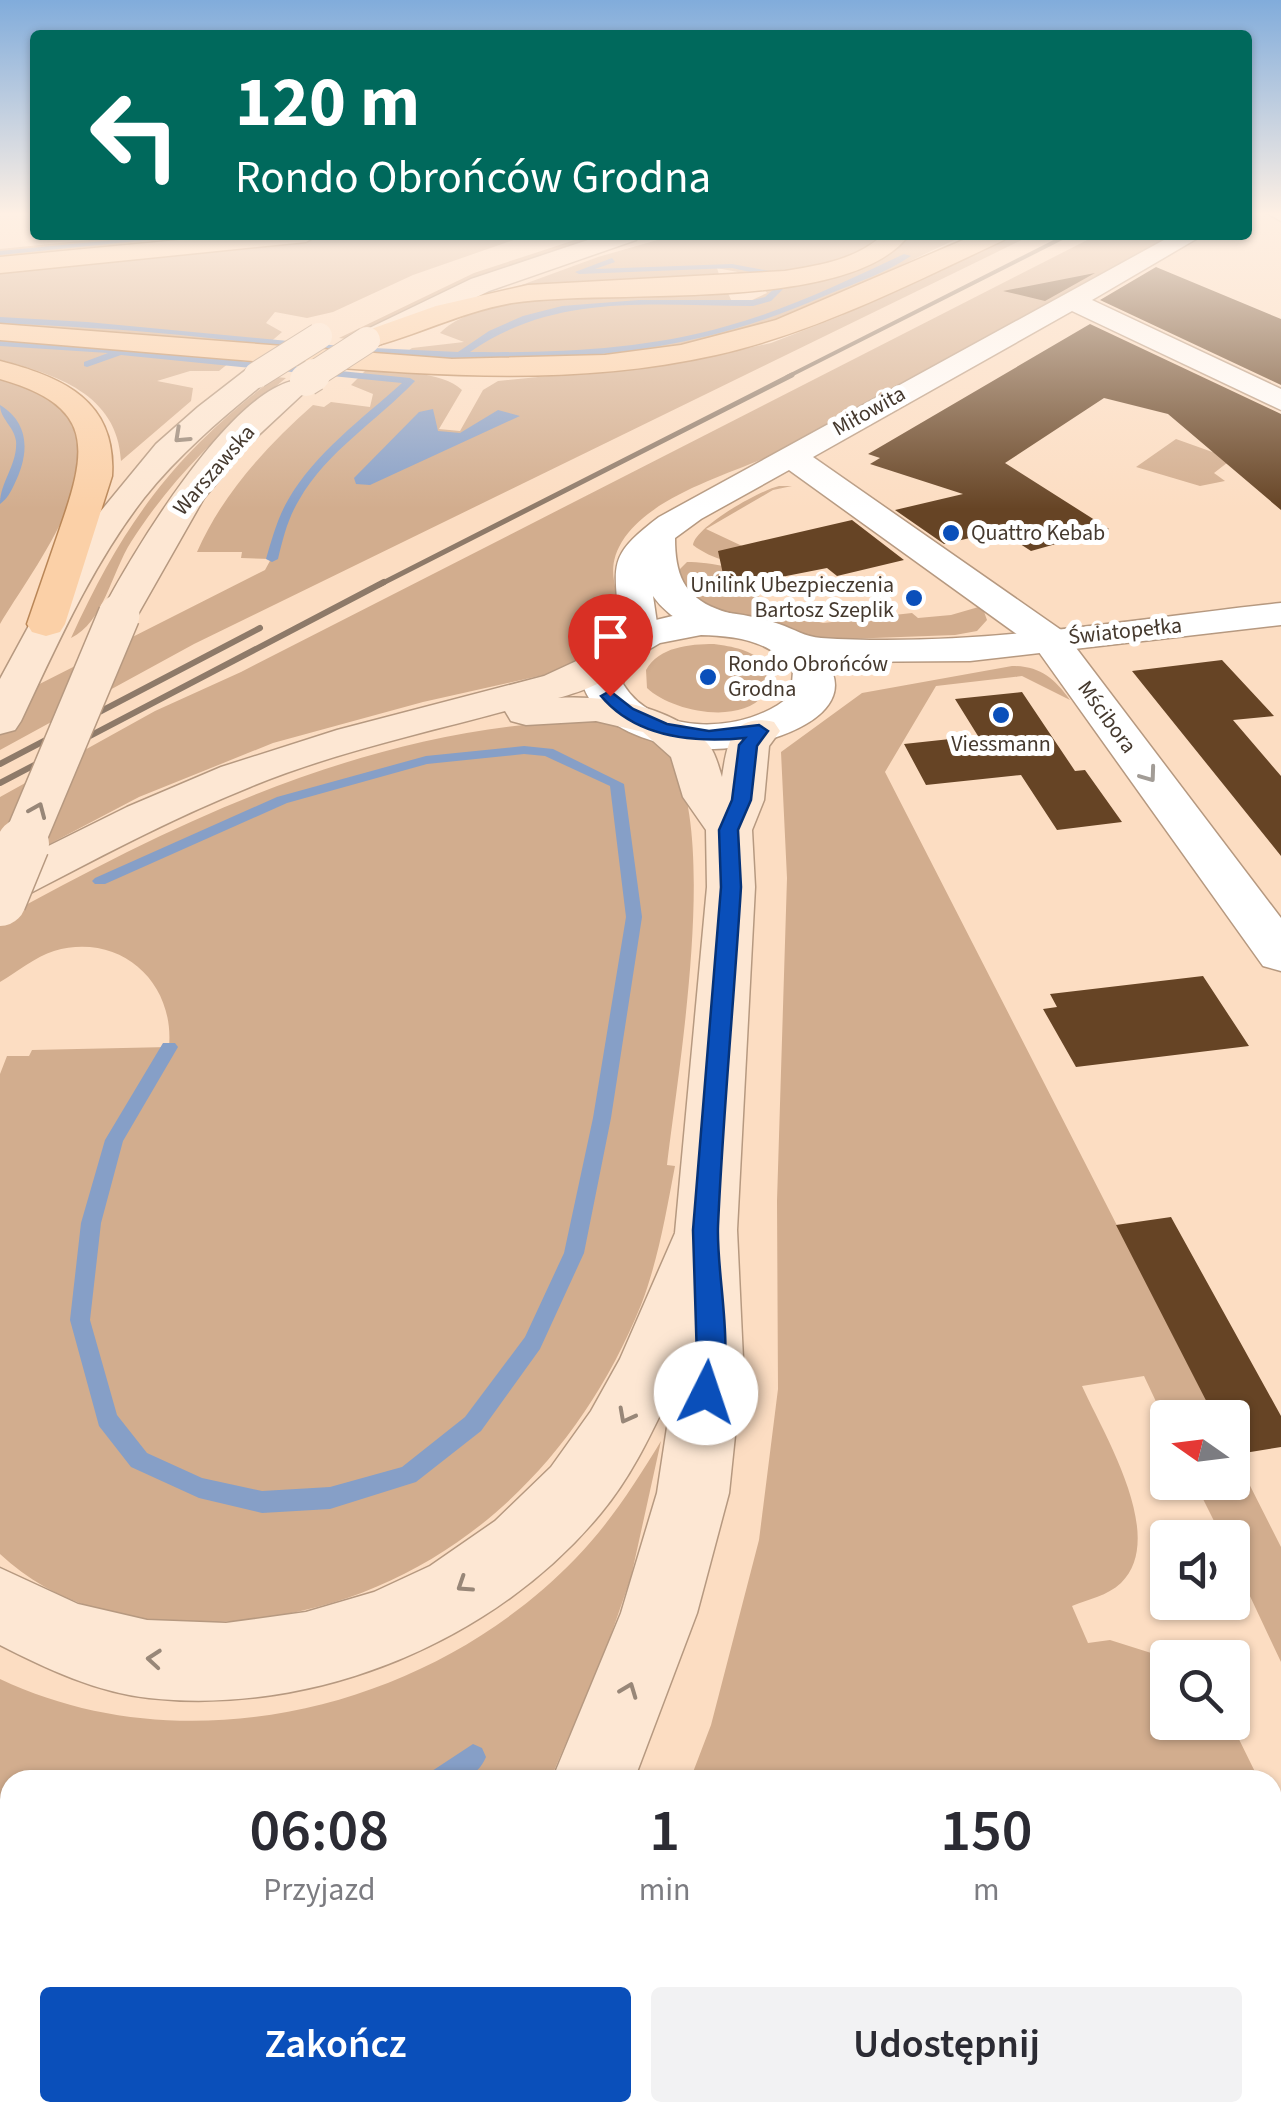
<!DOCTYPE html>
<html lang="pl">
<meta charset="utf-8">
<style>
:root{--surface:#fff;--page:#f2f2f3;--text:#2b2b33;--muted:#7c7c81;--accent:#0a4fba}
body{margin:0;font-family:"Source Sans 3",sans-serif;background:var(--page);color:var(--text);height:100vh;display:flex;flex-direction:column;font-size:38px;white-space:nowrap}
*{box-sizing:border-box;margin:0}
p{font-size:32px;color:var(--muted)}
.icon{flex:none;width:55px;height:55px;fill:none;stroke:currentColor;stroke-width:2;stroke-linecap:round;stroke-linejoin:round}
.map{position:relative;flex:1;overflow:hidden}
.side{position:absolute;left:0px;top:1770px;width:1282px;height:352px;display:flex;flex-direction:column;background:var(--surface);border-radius:30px 30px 0 0;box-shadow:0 2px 8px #0004}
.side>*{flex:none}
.banner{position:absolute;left:30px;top:30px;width:1222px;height:210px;border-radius:10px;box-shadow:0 2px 8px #0004;background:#00695c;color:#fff;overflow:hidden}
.needle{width:65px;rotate:284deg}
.buttons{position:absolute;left:1150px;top:1400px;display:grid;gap:20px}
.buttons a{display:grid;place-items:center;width:100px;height:100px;border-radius:10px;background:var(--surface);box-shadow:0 2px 8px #0004;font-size:50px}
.pin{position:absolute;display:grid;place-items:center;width:85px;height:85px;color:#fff;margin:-102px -42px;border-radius:50% 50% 50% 0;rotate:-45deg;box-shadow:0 0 10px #0007}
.pin .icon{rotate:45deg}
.me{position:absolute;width:110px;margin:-55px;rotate:4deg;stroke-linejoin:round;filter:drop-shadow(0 0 8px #0008)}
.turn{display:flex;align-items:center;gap:35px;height:210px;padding:0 40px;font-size:45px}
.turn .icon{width:130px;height:130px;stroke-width:2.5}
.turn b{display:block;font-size:70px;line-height:85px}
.eta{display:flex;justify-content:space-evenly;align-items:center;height:170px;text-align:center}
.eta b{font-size:60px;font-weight:600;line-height:70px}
.primary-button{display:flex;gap:20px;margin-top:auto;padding:20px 40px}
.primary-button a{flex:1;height:115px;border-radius:10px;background:var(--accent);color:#fff;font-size:40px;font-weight:600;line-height:115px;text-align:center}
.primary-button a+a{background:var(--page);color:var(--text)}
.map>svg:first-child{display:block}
</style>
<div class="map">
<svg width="1281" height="2121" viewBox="0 0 1281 2121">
<rect width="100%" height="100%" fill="#fcddc2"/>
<!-- green -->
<path fill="#d2ad8e" d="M140,235H210L0,256V249Z
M361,235H528L413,275L333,312L307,318L275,312L266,323L282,332L267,345L0,325V271Z
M590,235H603L481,275L347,339L339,338L474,273Z
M675,235H965C898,266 832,301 762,324C646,362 521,363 400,357L412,348L464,342L440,333C484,286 658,294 727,291L732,302L752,300L767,293L753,275L717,268L720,278L508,290L598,257Z
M1009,235H1032L194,644L0,750V704L265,570L271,559L241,558L242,552H197C223,493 266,447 313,405L324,407L331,402L370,407L373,394L351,385L365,371C396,373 441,370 462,390L439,429L460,431L483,390L498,381L679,363L771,343L841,316Z
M1097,235H1176C1049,305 924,377 796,444C745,471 660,489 625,537C600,573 623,591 619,624L578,662L552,673L423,702L273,743L139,797L0,870V797L155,711L241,672Z
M0,340L235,358L219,371H190L157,381L193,388L191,401L121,461C118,394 55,374 0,360Z
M0,377C24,386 51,395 68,414C114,467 28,576 0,624Z
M276,377L286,378C226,426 173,476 131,542C112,572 103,623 71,638C124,522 174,454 276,377Z
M1176,439L1232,459L1214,473L1225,481L1200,486L1136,467Z
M779,486H792L773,490L706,529L800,573C766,568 721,567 693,545C695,527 760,490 779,486Z
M687,562C709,562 751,568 764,588L753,605L823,623L912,613L918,618L951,615L982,606L987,620L977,631L955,635L819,640L719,611L694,600L681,580L679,570Z
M714,644C738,647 766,653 772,679C759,730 674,714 647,688L646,670C659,647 689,644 714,644Z
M1012,666C1040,666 1054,678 1070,700L1022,676L936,686L885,772L1215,1417L1168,1418L1167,1425L1144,1376L1082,1386C1103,1433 1168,1537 1121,1583C1107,1596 1089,1599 1072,1606L1088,1643L1110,1640L1167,1658L1168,1722L1231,1723L1259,1780H690L711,1725L759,1540L778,1389L777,1201L787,878L781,752L862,693Z
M596,720C618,725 658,737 671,757C719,834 678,1071 667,1165L675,1166C666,1213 658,1261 641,1305C568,1486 416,1614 217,1622C138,1625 60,1610 0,1554V1074L7,1056H29L32,1050L169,1047C175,981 119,932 54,951C36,956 16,973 0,982V919C189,815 375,726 596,720Z
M661,1441L631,1577L604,1655L550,1780H10V2112L354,2113L348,2121H0V1679C190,1769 433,1707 576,1558C610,1523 636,1482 661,1441Z
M1233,1452L1281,1547V1662L1233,1560L1232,1538L1222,1537L1195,1483L1232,1482Z
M1273,1812L1281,1832V2121H526L531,2112H1272Z"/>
<!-- water -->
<path fill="#869fc7" d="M433,409L438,431L460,433L498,410L520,416L370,485L356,484L354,478L419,412Z
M914,2113L1205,2112L1207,2121H911Z"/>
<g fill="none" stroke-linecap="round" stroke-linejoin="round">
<!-- stream -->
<path fill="#869fc7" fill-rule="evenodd" d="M166,235H195L0,255V251Z
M904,254L911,256C887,272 856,283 829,294C790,311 750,326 708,336C536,378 355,353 181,335C121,329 60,326 0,323V317L87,322L352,347L458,352L489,331L523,316L562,306L639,300H753L765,297L774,289L764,275L732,268L579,274L575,272L612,258L615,262L595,269L732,264L770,271L783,289L771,301L753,306C653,306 556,292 470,352C555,353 644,350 727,326C789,309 846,281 904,254Z
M0,340L114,348L410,378L415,381C377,421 327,451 299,500C288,518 283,538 278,559L272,562L266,559C272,539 277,519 288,500C315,453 362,419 402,383L121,355L87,367L84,366V362L108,353L0,346Z
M0,405C31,424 29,455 14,485C10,493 7,499 0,504C0,482 18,464 16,441C14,426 0,419 0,405Z
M524,746L553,749L624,784L642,917L611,1118L584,1253L540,1349L481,1431L416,1482L330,1509L262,1513L199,1498L131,1467L99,1426L70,1320L81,1223L105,1140L163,1043H175L178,1047L123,1141L101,1223L90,1320L117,1415L147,1453L202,1478L262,1491L330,1487L402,1467L465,1417L525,1337L564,1253L593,1118L626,917L610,786L545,756L524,754L427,764L287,803L105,884H95L92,881L95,878L277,797L426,756Z
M473,1744L482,1748L486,1757C475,1783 452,1780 428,1780L432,1771Z
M0,1832L10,1836V1862L0,1858Z
M207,2112H241L237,2121H204Z"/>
</g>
<!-- building -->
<path fill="#664425" d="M1156,267L1281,319V385L1100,300Z
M1095,273L1045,301L1003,291Z
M1090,324L1281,414V510L1168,414L1104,398L1005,463L1109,529L1031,551L1000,531L944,544L895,510L963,494L870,464L880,458L868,454Z
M852,520L904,560L837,576L827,568L726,588L718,551Z
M1222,660L1274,716L1233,720L1281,776V856L1132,671Z
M1022,692L1075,771L1085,770L1122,822L1057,830L1021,775L926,785L904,744L978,736L955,699Z
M1203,976L1249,1046L1076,1067L1043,1009L1057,1007L1050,994Z
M1171,1217L1281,1416V1447L1232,1455V1418H1215L1116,1225Z"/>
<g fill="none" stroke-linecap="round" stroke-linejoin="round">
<defs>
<path id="minor" d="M1265,212H1281V221Z
M1173,235H1203L1092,300L1281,389V410L1072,311L813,457L1064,632L1281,918V971L1263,966L1036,648L789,470L701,519L675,538C675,573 683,596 717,609C729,614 738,613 745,624L740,632C708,640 671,622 653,596L657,623L638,653L624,657L610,653L604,645L619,623C615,564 606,557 659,517Z"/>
<path id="tertiary" d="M1281,603V625L970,661L827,662C866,721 751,750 712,749C675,749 634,740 605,717C595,708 583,693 582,679C579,636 657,618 689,613C718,609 751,615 779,624C794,629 805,637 821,638C974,648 1130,619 1281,603ZM701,635C735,636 772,640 793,671L791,695C748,734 656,738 623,684L626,663L660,643Z"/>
<path id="secondary" d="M603,235H639L636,240L489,291L377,346H357L353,340L357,334L471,279Z
M257,366L267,369L272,375L267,381C223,417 180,453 144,498C92,565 57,645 21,721L15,730L0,734V679L58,572L91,523L156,444L198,407L247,369Z
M292,381L303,384L307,390L249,444L204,498L133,623L119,627L105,623L100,615C131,555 225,398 292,381Z
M611,645L625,649L631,657C615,680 584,691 558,698C606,695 670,706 705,741C715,750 718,765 722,777C727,744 732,712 774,722L780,731L769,746L764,800L752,830L755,887L737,1230L743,1359L729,1493L697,1613L634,1780H552L621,1613L657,1493L673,1388C652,1432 632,1476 601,1513C496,1641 315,1716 149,1698C96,1692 47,1669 0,1645V1568L78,1604L147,1620L226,1623L306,1612L374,1592L430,1566L495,1521L551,1467L591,1411L620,1359L675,1233L707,887L706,830L683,797L671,757L643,732L596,721L526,725L511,721L505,711C420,734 332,753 250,787C170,819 94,860 17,900L0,904V870L127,807L221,767L337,730L544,676Z
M367,2112H464L460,2121H364Z"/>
<path id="primary" d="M231,235H318L306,242L0,273V257Z
M883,235H909C849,315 609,288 512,303C461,312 416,336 367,348L353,340L357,334L436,306L528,285L785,271C821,265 855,260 883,235Z
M975,235H1007L1004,240C910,284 817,332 716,355C578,386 441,376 302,365C201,357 101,348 0,340V324L452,359L605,355L681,345L776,320Z
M0,361C63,377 117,401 112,476L65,624L60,632L46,636L32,632L27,624C38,592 49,560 60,528C88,448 95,406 0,379Z"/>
</defs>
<!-- minor casing -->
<use href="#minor" stroke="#b69980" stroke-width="3"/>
<!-- tertiary casing -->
<use href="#tertiary" stroke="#b69980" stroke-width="3"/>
<!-- secondary casing -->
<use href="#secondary" stroke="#b69980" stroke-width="3"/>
<!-- primary casing -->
<use href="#primary" stroke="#b98657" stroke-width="3"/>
<!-- minor -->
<use href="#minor" fill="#fff" fill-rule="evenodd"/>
<!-- tertiary -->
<use href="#tertiary" fill="#fff" fill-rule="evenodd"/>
<!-- secondary -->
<use href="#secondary" fill="#fde7d3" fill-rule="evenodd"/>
<!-- primary -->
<use href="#primary" fill="#fbd0a7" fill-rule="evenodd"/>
<!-- rail-far2 -->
<path stroke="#8e7a69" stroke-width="4" d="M787,377L1068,235"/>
<!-- rail-far1 -->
<path stroke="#8e7a69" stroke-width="5" d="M379,585L792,375"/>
<!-- rail -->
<path stroke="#8e7a69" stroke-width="6" d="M0,764L260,628
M0,783L384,582"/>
<defs>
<path id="secondary-bridge-far3" d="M257,375L319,336
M310,377L367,340"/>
<path id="secondary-bridge-far2" d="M306,380L314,375"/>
<path id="secondary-bridge-far1" d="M22,846L119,615"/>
<path id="secondary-bridge" d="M0,900L23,844"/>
</defs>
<!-- secondary-bridge-far3 casing -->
<use href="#secondary-bridge-far3" stroke="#b69980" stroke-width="28" stroke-linecap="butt"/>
<!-- secondary-bridge-far2 casing -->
<use href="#secondary-bridge-far2" stroke="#b69980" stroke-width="34" stroke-linecap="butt"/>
<!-- secondary-bridge-far1 casing -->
<use href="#secondary-bridge-far1" stroke="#b69980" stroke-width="44" stroke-linecap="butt"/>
<!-- secondary-bridge casing -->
<use href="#secondary-bridge" stroke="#b69980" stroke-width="55" stroke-linecap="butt"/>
<!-- secondary-bridge-far3 -->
<use href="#secondary-bridge-far3" stroke="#fde7d3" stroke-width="26"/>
<!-- secondary-bridge-far2 -->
<use href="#secondary-bridge-far2" stroke="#fde7d3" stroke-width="32"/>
<!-- secondary-bridge-far1 -->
<use href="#secondary-bridge-far1" stroke="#fde7d3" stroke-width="41"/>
<!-- secondary-bridge -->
<use href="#secondary-bridge" stroke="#fde7d3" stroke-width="52"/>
</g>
<!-- one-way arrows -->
<defs><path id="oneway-chevron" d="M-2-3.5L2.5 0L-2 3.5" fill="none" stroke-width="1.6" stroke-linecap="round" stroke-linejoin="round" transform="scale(2.5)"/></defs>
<g stroke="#988778">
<use href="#oneway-chevron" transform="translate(181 436) rotate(137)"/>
<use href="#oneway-chevron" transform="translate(38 810) rotate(-67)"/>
<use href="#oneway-chevron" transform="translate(626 1416) rotate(118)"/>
<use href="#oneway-chevron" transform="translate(464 1585) rotate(147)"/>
<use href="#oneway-chevron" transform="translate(154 1659) rotate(-175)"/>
<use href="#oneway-chevron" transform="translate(629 1690) rotate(-69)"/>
</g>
<use stroke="#a29c96" href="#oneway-chevron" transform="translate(1149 775) rotate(54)"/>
<!-- sky -->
<linearGradient id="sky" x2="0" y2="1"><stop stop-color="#81acdb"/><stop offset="0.42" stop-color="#fef0e4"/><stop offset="1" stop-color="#fef0e4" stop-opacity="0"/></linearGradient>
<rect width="1281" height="509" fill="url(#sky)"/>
<!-- route -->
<path fill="#0a4fba" stroke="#063379" stroke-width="2.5" d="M610,691L633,709L667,724L709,731L759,725L768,731L757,746L751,800L738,830L741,887C734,1000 723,1113 718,1226C716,1277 737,1356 716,1401L706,1405L696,1401L692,1393L697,1359L693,1230L721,887L719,830L732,800L739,745L745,738C693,743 636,738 601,696Z"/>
<!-- markers -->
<g fill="#0a4fba" stroke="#fff" stroke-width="4">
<circle cx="951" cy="533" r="10"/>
<circle cx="914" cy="598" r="10"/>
<circle cx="708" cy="677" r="10"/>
<circle cx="1001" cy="715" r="10"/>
</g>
<g text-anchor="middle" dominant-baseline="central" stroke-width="10" stroke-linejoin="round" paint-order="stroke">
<!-- far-street labels -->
<g font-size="22" fill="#45392e" stroke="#fff">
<text transform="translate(869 411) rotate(-29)">Miłowita</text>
<text transform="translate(214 470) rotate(-49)">Warszawska</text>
<text transform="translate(1125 631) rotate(-6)">Światopełka</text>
<text transform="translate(1107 717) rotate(54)">Mścibora</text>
</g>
<!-- far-poi labels -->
<g font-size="22" fill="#45392e" stroke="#fff" text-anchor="start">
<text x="971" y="533">Quattro Kebab</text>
<text x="894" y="585" text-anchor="end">Unilink Ubezpieczenia<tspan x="894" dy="25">Bartosz Szeplik</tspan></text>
<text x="728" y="664">Rondo Obrońców<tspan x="728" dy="25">Grodna</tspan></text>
<text x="1001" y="744" text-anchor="middle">Viessmann</text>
</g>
</g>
</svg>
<div class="buttons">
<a><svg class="needle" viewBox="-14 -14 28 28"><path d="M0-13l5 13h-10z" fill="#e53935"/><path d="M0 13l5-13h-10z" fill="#7c7c81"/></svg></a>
<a><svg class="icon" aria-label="sound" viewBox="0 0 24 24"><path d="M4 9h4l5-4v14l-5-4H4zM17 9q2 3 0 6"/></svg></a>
<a><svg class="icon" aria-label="search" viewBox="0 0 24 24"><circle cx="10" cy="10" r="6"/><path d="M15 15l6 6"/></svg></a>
</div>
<div class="pin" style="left:610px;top:696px;background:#d93025"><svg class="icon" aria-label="arrive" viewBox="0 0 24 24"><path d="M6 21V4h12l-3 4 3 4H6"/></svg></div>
<svg class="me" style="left:706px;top:1393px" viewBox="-20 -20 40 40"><circle r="19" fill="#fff"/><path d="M0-13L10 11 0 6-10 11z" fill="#0a4fba"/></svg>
<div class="banner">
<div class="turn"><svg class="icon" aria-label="left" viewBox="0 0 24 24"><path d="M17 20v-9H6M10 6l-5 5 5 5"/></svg><div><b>120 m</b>Rondo Obrońców Grodna</div></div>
</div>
<section class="side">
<div class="eta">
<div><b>06:08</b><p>Przyjazd</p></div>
<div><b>1</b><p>min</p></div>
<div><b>150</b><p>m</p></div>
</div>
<div class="primary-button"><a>Zakończ</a><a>Udostępnij</a></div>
</section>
</div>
